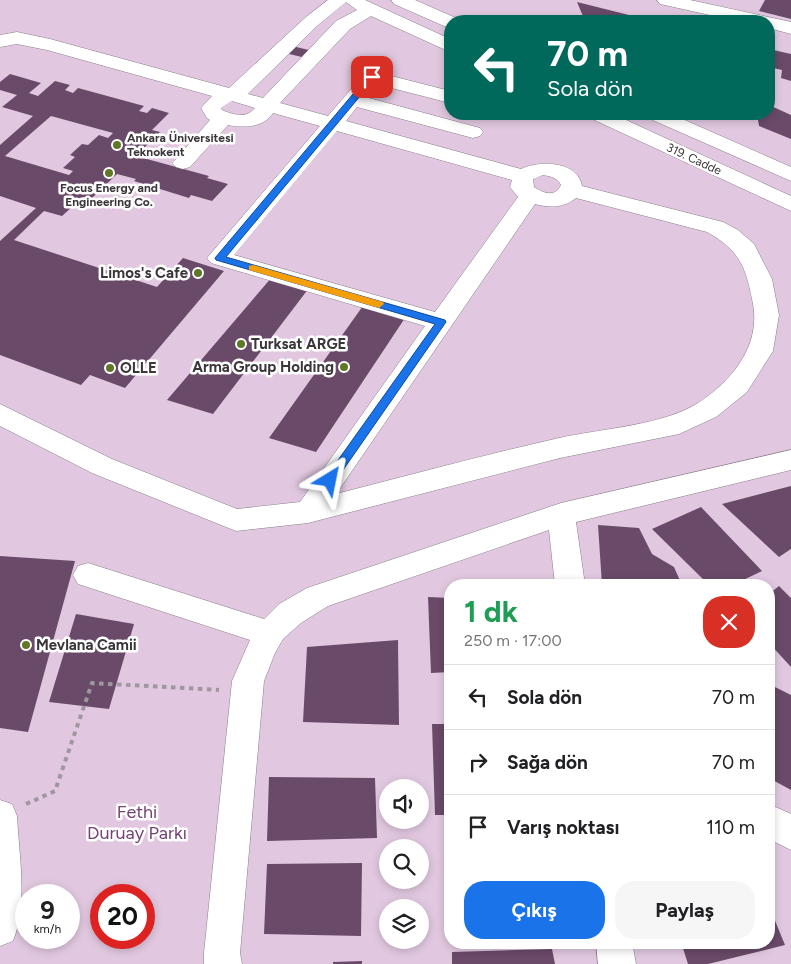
<!DOCTYPE html>
<html lang="tr">
<meta charset="utf-8">
<style>
:root{--surface:#fff;--page:#f6f6f6;--text:#202124;--muted:#757577;--line:#e0e0e0;--accent:#1a73e8}
body{margin:0;font-family:Figtree,sans-serif;background:var(--page);color:var(--text);height:100vh;display:flex;flex-direction:column;font-size:19px;white-space:nowrap}
*{box-sizing:border-box;margin:0}
p{font-size:16px;color:var(--muted)}
.icon{flex:none;width:28px;height:28px;fill:none;stroke:currentColor;stroke-width:2;stroke-linecap:round;stroke-linejoin:round}
.map{position:relative;flex:1;overflow:hidden}
.side{position:absolute;left:444px;top:579px;width:331px;height:370px;display:flex;flex-direction:column;background:var(--surface);border-radius:20px;box-shadow:0 2px 8px #0003}
.side>*{flex:none}
.guide{position:absolute;left:444px;top:15px;width:331px;height:105px;border-radius:20px;box-shadow:0 2px 8px #0003;background:#00695c;color:#fff;overflow:hidden}
.fabs{position:absolute;left:379px;top:779px;display:grid;gap:10px}
.fabs a{display:grid;place-items:center;width:50px;height:50px;border-radius:50%;background:var(--surface);box-shadow:0 2px 8px #0003;font-size:25px}
.speed{position:absolute;left:15px;top:884px;display:flex;gap:10px;font-size:25px;font-weight:700;text-align:center}
.speed>*{display:grid;place-content:center;width:65px;height:65px;border-radius:50%;background:var(--surface);box-shadow:0 2px 8px #0003;line-height:1}
.speed small{font-size:12px;font-weight:400}
.speed .limit{border:8px solid #d22;background:#fff;color:#111}
.pin{position:absolute;display:grid;place-items:center;width:42px;height:42px;color:#fff;margin:-21px;border-radius:10px;box-shadow:0 2px 8px #0006}
.me{position:absolute;width:55px;margin:-28px;rotate:35deg;stroke-linejoin:round;filter:drop-shadow(0 0 4px #0008)}
.turn{display:flex;align-items:center;gap:18px;height:105px;padding:0 20px;font-size:22px}
.turn .icon{width:65px;height:65px;stroke-width:2.5}
.turn b{display:block;font-size:35px;line-height:42px}
.round{display:grid;place-items:center;flex:none;width:52px;height:52px;border-radius:20px;background:var(--page)}
.headline{display:flex;align-items:center;justify-content:space-between;height:85px;padding:0 20px}
h1{font-size:30px;font-weight:700;line-height:38px;color:#1e9e55}
.cta{display:flex;gap:10px;margin-top:auto;padding:10px 20px}
.cta a{flex:1;height:58px;border-radius:20px;background:var(--accent);color:#fff;font-size:20px;font-weight:700;line-height:58px;text-align:center}
.cta a+a{background:var(--page);color:var(--text)}
ul{padding:0;list-style:none}
li{display:flex;align-items:center;gap:15px;height:65px;padding:0 20px;border-top:1px solid var(--line)}
li div{flex:1}
li b{display:block;font-size:19px}
li em{font-style:normal}
.map>svg:first-child{display:block}
</style>
<div class="map">
<svg width="791" height="964" viewBox="0 0 791 964">
<rect width="100%" height="100%" fill="#ece1ec"/>
<!-- green -->
<path fill="#e1c8e0" fill-rule="evenodd" d="M0,0H791V964H0ZM450,21H769V114H450ZM450,585H769V942H450ZM388,788H420V820H388ZM388,848H420V880H388ZM26,895H69V938H26ZM101,895H144V938H101ZM388,908H420V940H388Z"/>
<!-- building -->
<path fill="#6a4a69" fill-rule="evenodd" d="M765,0H791V19L759,11Z
M577,2L653,21H585Z
M292,46L313,51L306,58L285,53Z
M769,49L791,54V81L781,78L782,70L769,67Z
M10,74L41,83L29,93L38,96L55,81L70,85L65,90L73,93L78,88L144,106L139,111L147,113L152,108L169,113L152,130L160,132L136,156L209,176L207,178L228,184L212,201L191,195L189,198L134,181L136,179L117,174L91,199L83,197L62,216L44,211L14,240L157,287L183,258L224,271L125,388L90,375L81,385L0,355V241L36,208L0,196V145L33,116L2,107L17,95L0,90V82ZM51,116L113,133L108,138L99,135L88,145L82,144L70,155L75,157L63,168L73,171L69,175L5,156Z
M769,105L791,115V139L759,126L757,114H769Z
M272,277L309,288L213,414L167,400Z
M365,303L405,318L316,452L269,438Z
M791,486V549L779,557L722,504Z
M701,507L762,571L733,585H709L652,529Z
M598,525L639,528L652,554L674,567L682,585H602Z
M0,556L75,561L28,732L0,728Z
M779,586L791,598V667L769,643V594Z
M428,597L450,598V672L431,673Z
M76,614L134,624L109,709L49,702Z
M398,640L399,725L303,722L307,647Z
M769,684L791,695V790L769,778Z
M432,724H450V815H435Z
M269,777L375,778L377,838L267,841Z
M362,863L361,936L264,934L267,864Z
M769,906L785,945L708,964H688L681,942H769Z
M552,949L555,964H452V952Z
M362,961V964H333V962Z"/>
<g fill="none" stroke-linecap="round" stroke-linejoin="round">
<defs>
<path id="minor" d="M328,0H365L450,39V52L371,16L350,29L280,103L328,116L365,73L372,71L450,91V103L376,84L365,97L480,128L483,132L480,136L473,138L357,107L346,121L521,169C540,160 578,161 582,186L723,222L738,230L754,244L772,279L779,315L773,351L747,392L716,417L679,434L560,458L308,523L236,531L92,473L0,426V404L112,459L237,509L300,502L425,326L211,263L207,258L320,126L273,113C263,128 244,128 228,125L190,167L183,169L176,167L172,163L176,159L210,120L207,118L201,108L212,96L47,50L17,44L0,47V35L17,32L50,39L229,88L306,17ZM346,2L357,10L336,21L263,98L248,94L318,25ZM232,101L255,108C246,119 234,115 222,110L221,108ZM337,131L512,180L510,187L518,197L435,312L234,255ZM543,175C550,176 558,178 561,185C555,198 543,193 534,187L533,179ZM576,198L707,232C741,251 746,268 753,304C761,346 731,382 698,403C664,425 600,429 559,438C484,455 410,475 336,494L535,204C549,208 564,208 576,198Z
M391,0H415L456,18L459,21H450V28L444,26L394,4Z
M657,0H690L791,22V34L769,28V21H737L660,4Z
M587,114H613L791,196V211L590,118Z
M645,114H671L791,167V181L648,118Z
M791,450V470L576,522L585,585H555L549,530L328,606L301,623L283,639L275,653L264,681L240,953L242,964H204V953L232,681L250,640L78,584L73,575L78,566L88,563L264,619L279,604L307,588L561,503Z
M0,800L12,804L17,816C19,856 28,904 13,941L0,946Z
M769,804L791,814V850L769,839Z
M596,942H632L636,964H598Z"/>
</defs>
<!-- minor casing -->
<use href="#minor" stroke="#887f88" stroke-width="1"/>
<!-- path -->
<path stroke="#9f979f" stroke-width="4" stroke-dasharray="4.5 4.5" stroke-linecap="butt" d="M26,804L55,791L92,683L219,690"/>
<!-- minor -->
<use href="#minor" fill="#fff" fill-rule="evenodd"/>
</g>
<!-- route -->
<path fill="#1a73e8" stroke="#114b97" d="M369,75L376,77L226,257L445,320L446,322L334,483H326L324,480L326,477L435,324L216,260L215,258Z"/>
<!-- slow -->
<path fill="#f59e0b" d="M253,265L383,302L384,304L379,308L249,270V266Z"/>
<!-- markers -->
<g fill="#607728" stroke="#fff" stroke-width="2">
<circle cx="117" cy="145" r="5"/>
<circle cx="109" cy="173" r="5"/>
<circle cx="198" cy="273" r="5"/>
<circle cx="241" cy="344" r="5"/>
<circle cx="344" cy="367" r="5"/>
<circle cx="110" cy="368" r="5"/>
<circle cx="26" cy="645" r="5"/>
</g>
<g text-anchor="middle" dominant-baseline="central" stroke-width="5" stroke-linejoin="round" paint-order="stroke">
<!-- far-poi labels -->
<g font-size="12" font-weight="bold" fill="#3a363a" stroke="#fff" text-anchor="start">
<text x="127" y="138">Ankara Üniversitesi<tspan x="127" dy="14">Teknokent</tspan></text>
<text x="109" y="188" text-anchor="middle">Focus Energy and<tspan x="109" dy="14">Engineering Co.</tspan></text>
</g>
<!-- far-street labels -->
<g font-size="12" fill="#3a363a" stroke="#fff">
<text transform="translate(694 159) rotate(25)">319. Cadde</text>
</g>
<!-- poi labels -->
<g font-size="15" font-weight="bold" fill="#3a363a" stroke="#fff" text-anchor="start">
<text x="188" y="273" text-anchor="end">Limos's Cafe</text>
<text x="251" y="344">Turksat ARGE</text>
<text x="334" y="367" text-anchor="end">Arma Group Holding</text>
<text x="120" y="368">OLLE</text>
<text x="36" y="645">Mevlana Camii</text>
</g>
<!-- near-park labels -->
<g font-size="18" fill="#734473" stroke="#fff">
<text x="137" y="812">Fethi<tspan x="137" dy="21">Duruay Parkı</tspan></text>
</g>
</g>
</svg>
<div class="fabs">
<a><svg class="icon" aria-label="sound" viewBox="0 0 24 24"><path d="M4 9h4l5-4v14l-5-4H4zM17 9q2 3 0 6"/></svg></a>
<a><svg class="icon" aria-label="search" viewBox="0 0 24 24"><circle cx="10" cy="10" r="6"/><path d="M15 15l6 6"/></svg></a>
<a><svg class="icon" aria-label="layers" viewBox="0 0 24 24"><path d="M12 4l9 5-9 5-9-5zM3 14l9 5 9-5"/></svg></a>
</div>
<div class="speed"><div>9<small>km/h</small></div><div class="limit">20</div></div>
<div class="pin" style="left:372px;top:77px;background:#d93025"><svg class="icon" aria-label="arrive" viewBox="0 0 24 24"><path d="M6 21V4h12l-3 4 3 4H6"/></svg></div>
<svg class="me" style="left:330px;top:480px" viewBox="-20 -20 40 40"><path d="M0-17L14 15 0 8-14 15z" fill="#1a73e8" stroke="#fff" stroke-width="4"/></svg>
<div class="guide">
<div class="turn"><svg class="icon" aria-label="left" viewBox="0 0 24 24"><path d="M17 20v-9H6M10 6l-5 5 5 5"/></svg><div><b>70 m</b>Sola dön</div></div>
</div>
<section class="side">
<div class="headline"><div><h1>1 dk</h1><p>250 m · 17:00</p></div><a class="round" style="background:#d93025;color:#fff"><svg class="icon" aria-label="close" viewBox="0 0 24 24"><path d="M6 6l12 12M18 6L6 18"/></svg></a></div>
<ul>
<li><svg class="icon" aria-label="left" viewBox="0 0 24 24"><path d="M17 20v-9H6M10 6l-5 5 5 5"/></svg><div><b>Sola dön</b></div><em>70 m</em></li>
<li><svg class="icon" aria-label="right" viewBox="0 0 24 24"><path d="M7 20v-9h11M14 6l5 5-5 5"/></svg><div><b>Sağa dön</b></div><em>70 m</em></li>
<li><svg class="icon" aria-label="arrive" viewBox="0 0 24 24"><path d="M6 21V4h12l-3 4 3 4H6"/></svg><div><b>Varış noktası</b></div><em>110 m</em></li>
</ul>
<div class="cta"><a>Çıkış</a><a>Paylaş</a></div>
</section>
</div>
